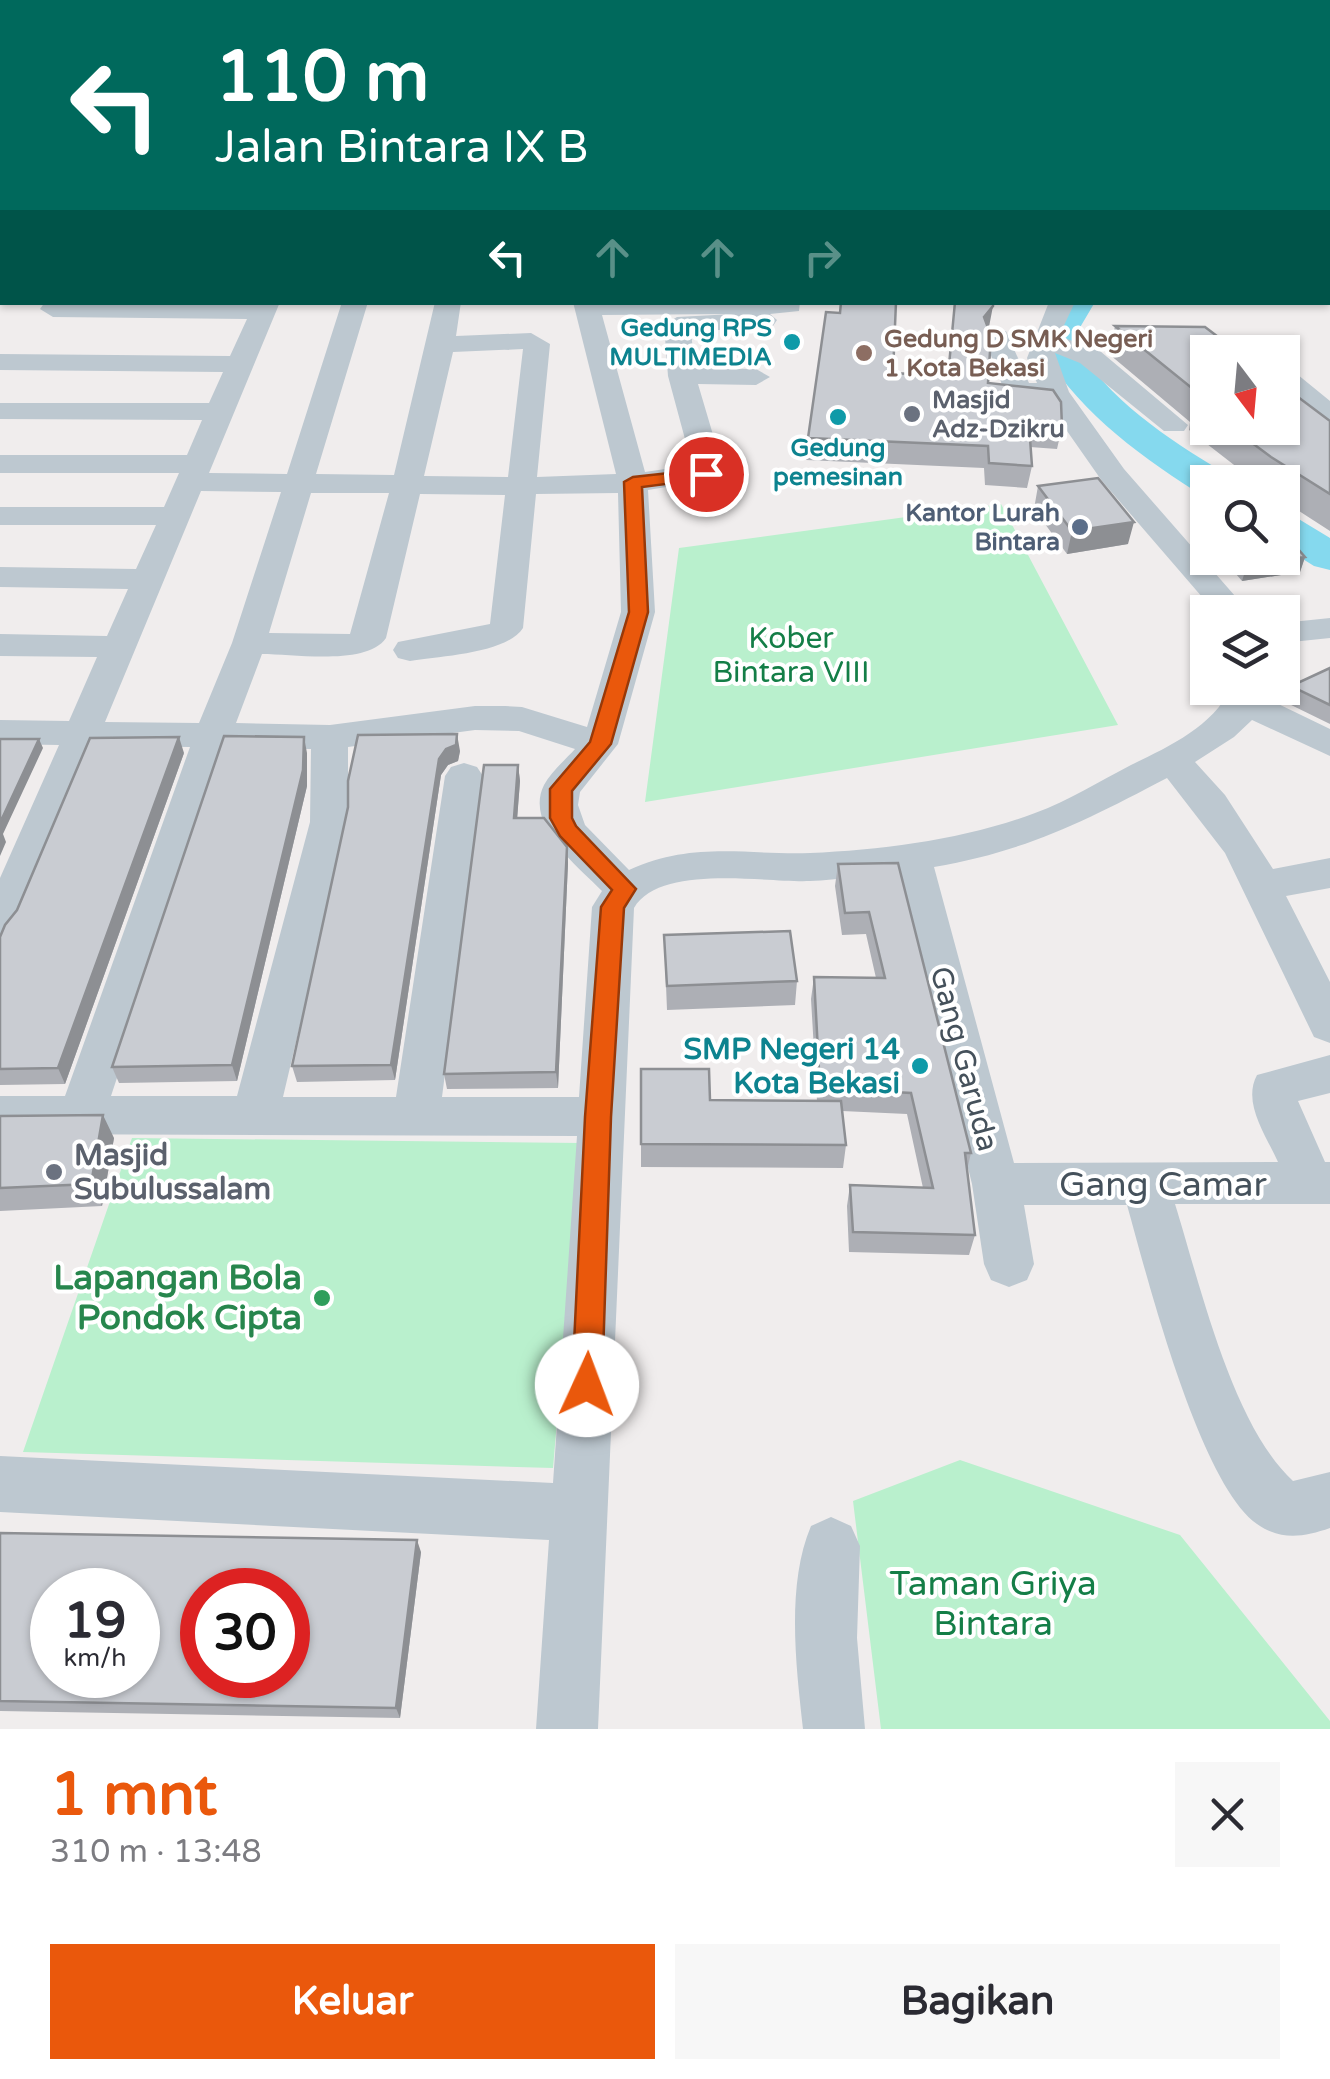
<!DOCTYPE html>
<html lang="id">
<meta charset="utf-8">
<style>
:root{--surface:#fff;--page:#f7f7f7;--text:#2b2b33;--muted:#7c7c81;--accent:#ea580c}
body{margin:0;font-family:"Varela Round",sans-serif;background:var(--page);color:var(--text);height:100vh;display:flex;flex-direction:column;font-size:38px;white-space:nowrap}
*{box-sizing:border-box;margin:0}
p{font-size:32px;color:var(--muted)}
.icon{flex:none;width:55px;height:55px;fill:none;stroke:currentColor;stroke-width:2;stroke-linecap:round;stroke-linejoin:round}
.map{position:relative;height:1729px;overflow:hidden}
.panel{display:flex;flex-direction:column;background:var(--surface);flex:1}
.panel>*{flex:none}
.guide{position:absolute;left:0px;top:0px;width:1330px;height:305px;box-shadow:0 2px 8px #0004;background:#00695c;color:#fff;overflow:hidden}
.needle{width:65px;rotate:164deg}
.buttons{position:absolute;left:1190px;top:335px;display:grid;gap:20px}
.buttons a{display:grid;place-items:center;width:110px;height:110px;border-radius:0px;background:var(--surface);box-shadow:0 2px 8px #0004;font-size:50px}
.speed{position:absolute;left:30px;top:1568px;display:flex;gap:20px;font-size:50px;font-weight:700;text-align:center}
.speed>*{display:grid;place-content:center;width:130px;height:130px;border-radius:50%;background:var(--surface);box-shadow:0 2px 8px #0004;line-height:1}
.speed small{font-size:25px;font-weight:400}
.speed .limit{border:15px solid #d22;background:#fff;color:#111}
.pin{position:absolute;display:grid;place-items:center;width:85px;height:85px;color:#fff;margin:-42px;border:5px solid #fff;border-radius:50%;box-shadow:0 2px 10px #0007}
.me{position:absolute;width:110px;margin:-55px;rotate:2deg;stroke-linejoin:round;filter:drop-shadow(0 0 8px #0008)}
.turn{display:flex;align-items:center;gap:35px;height:210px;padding:0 50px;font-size:45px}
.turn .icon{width:130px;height:130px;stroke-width:2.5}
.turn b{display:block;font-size:70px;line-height:85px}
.lanes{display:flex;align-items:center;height:95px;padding:0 50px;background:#0003;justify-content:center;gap:50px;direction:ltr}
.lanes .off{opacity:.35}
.round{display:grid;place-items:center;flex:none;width:105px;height:105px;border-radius:0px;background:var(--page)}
.head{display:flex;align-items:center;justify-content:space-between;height:170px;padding:0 50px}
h1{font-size:60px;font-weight:700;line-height:75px;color:var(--accent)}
.action{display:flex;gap:20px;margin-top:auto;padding:20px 50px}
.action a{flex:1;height:115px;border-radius:0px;background:var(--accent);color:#fff;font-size:40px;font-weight:700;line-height:115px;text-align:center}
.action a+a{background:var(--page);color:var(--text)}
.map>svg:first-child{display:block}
</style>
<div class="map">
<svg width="1330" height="1729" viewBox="0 0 1330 1729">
<rect width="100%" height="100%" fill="#f0eded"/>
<!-- green -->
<path fill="#b9f0cd" d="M1001,504L1118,725L645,802L679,548Z
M132,1138L581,1143L553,1468L23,1452Z
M960,1460L1180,1535L1330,1721V1729H881L853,1501Z"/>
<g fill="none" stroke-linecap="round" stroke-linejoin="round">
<!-- river -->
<path fill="#85d9ee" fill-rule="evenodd" d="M1328,77H1330V93H1328Z
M1060,302H1095L1072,341C1109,400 1166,438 1225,473L1230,482H1208V494L1195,491C1131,450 1075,407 1036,341Z
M1282,514L1297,518L1330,538V570L1314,566L1282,546Z"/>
<!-- minor -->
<path fill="#bdc8d0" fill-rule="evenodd" d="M306,0H337L338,2H308Z
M618,0H636L637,2H619Z
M719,0H738L739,2H721Z
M803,0H824L825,2H805Z
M1004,0H1024L1025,2H1006Z
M1080,0H1100L1101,2H1082Z
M1158,0H1178L1179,2H1160Z
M1328,17H1330V27H1328Z
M2,18V30L0,31V19Z
M1328,44H1330V56H1328Z
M0,48H2V60H0Z
M0,82H2V94H0Z
M1328,100H1330V114H1328Z
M0,214H2V228H0Z
M45,302H280L209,473L287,474L342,302H368L316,474L394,475L435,302H461L456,336L531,333L550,344L537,477L616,474L573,302H800L799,311L770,314L777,320L773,326L691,332L695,368L756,369L770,377L756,385L698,384L724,472L720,478L648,490L655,612L618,744L580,792L578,805L585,825L629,870C693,841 744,855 810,853C884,850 966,839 1035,813C1068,801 1100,781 1131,765C1170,746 1212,727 1231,688H1265L1262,696L1330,729V756L1252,720L1234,737L1195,762L1225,795L1273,869L1330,858V888L1286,896L1330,982V1043L1314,1037L1225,853L1167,778C1085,821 1027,851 934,867L1014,1163L1278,1162C1266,1135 1242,1103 1257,1075L1330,1055V1093L1298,1101L1325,1162H1330V1204H1175C1200,1284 1232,1425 1293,1481L1330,1472V1528C1304,1537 1281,1541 1257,1524C1199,1483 1147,1276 1127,1205H1024L1034,1264L1027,1280L1009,1287L991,1280L984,1264L972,1184L895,872C867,875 839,880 810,881C767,883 660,863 634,908L598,1729H536L549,1540L0,1512V1456L553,1483L577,1136L0,1134V1096H65L190,747L95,746L21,925L15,936L0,941V878L59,745L0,744V720L69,721L97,657L0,656V634L107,636L128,589L0,587V567L136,569L156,525H0V507H164L179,473H0V455H187L202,420L0,419V403H209L223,372L0,370V354L230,356L247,319L53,317L40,309ZM733,314L677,317L664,325L668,376L692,465L645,472L602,315ZM523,349L508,477L424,476L453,352ZM201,491L281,492L232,643L199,723L105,722ZM311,493H389L350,634L269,633ZM618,493L621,612L587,727L522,707L505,706H475L330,725L236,723L262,654C294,654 367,666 386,638L420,494L505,495L490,624L398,642L393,650L398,658L410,661C440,656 506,654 523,628L536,494ZM475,730L519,731L575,749C565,760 551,772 544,785C524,825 578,866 602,891L592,907L579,1097H442L483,776L477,767L464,763L451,767L445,776L396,1097H283L348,822V747ZM226,748L311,749L310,822L237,1096H111Z
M1049,302H1075L1059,336L1100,351L1188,425L1184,431H1164L1080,363L1055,353L1069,392L1124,469L1249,612H1215L1102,481L1046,401L1008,396L1004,390L984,337L988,331H1006L1029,383H1037L1027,358Z
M1282,368L1292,370L1330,401V424L1320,421L1282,390Z
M1330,618V638L1282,643V623Z
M831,1517L851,1526L860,1546L857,1638L865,1729H803C796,1666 786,1585 811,1526Z"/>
<!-- major -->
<path fill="#abbdcd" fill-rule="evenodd" d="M0,167H2V183H0Z
M1328,237H1330V255H1328Z"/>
</g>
<!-- wall -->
<path fill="#adafb5" d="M955,302L989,327L988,383L1062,427L1057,449L1030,447L1032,466L1027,488L985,485L984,468L806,460L808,438L893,373L947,376Z
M1115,326L1208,352V428H1282L1330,421V531L1282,500V482H1256L1189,430L1190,422L1109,354Z
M1038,486L1128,544L1067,554L1034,509Z
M1305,557L1300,572L1242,581L1223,559L1224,558Z
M1330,668V724L1285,702L1291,686Z
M460,751L458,761L448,765L441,775L395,1080L297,1082L292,1066L348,807Z
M184,753L65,1084L0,1085V937Z
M307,753V786L237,1081L119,1083L112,1067Z
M518,765L520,781L517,818L567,847L568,863L558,1088L447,1089L444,1074Z
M898,863L971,1153L967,1170L975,1235L969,1255L849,1252L847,1206L850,1185L923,1188L907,1114L842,1111L846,1145L843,1168L641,1167V1069L710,1100L817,1101L811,999L814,977L876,978L866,934L842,935L835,886L838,864Z
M664,935L797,981L795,1005L667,1010Z
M0,1116L114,1138L102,1206L0,1211Z
M0,1533L421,1552L400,1718L0,1711Z"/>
<!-- shaded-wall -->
<path fill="#8d8f93" d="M993,306L989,327L980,338L984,317Z
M1134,522L1128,544L1067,554L1072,531Z
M1305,557L1300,572L1242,581L1247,565Z
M457,734L460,751L458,761L448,765L441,775L395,1080L391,1065L439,759Z
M179,737L184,753L65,1084L58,1068Z
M304,737L307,753V786L237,1081L232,1065Z
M39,739L43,748L3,834L6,842L0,856V823Z
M518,765L520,781L516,834L514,818Z
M567,847L568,863L558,1088L556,1072Z
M103,1115L114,1138L102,1206L91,1184Z
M417,1540L421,1552L400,1718L396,1708Z"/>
<!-- building -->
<path fill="#c9ccd2" stroke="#8d8f93" stroke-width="2.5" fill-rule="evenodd" d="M841,302H896L893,373L948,376L955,302H993V306L984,317L991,336L988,383L1053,390L1061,402L1062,427L1029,425L1032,466L989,463L988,446L808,438L826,312L840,313Z
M1115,326L1205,327L1238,352H1208V409L1197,401L1198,393Z
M1282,385L1330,421V494L1271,457L1232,428H1282Z
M1098,478L1134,522L1072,531L1038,486Z
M1286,535L1305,557L1247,565L1240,558H1282V536Z
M1330,668V705L1291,686Z
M457,734L456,745L446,749L439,759L391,1065L292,1066L348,807V781L358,735Z
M224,736L304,737L303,770L232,1065L112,1067Z
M179,737L58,1068L0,1069V937L5,925L17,910L90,738Z
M0,739H39L0,823Z
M484,765H518L514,818H544L567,847L556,1072L444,1074Z
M898,863L971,1153H965L975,1235L853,1232L850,1185L933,1188L911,1093L820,1088L814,977L885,978L869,912L845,913L838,864Z
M790,931L797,981L667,986L664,935Z
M641,1069H709L710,1100L841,1101L846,1145L641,1144Z
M103,1115L91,1184L0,1188V1116Z
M0,1533L417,1540L396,1708L0,1701ZM52,1590H138V1675H52ZM202,1590H288V1675H202Z"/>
<!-- route -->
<path fill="#ea580c" stroke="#983908" stroke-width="2.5" d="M706,469L712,471V478L642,487L648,612L611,744L572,791V818L576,826L636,889L624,908L611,1117L602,1385L598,1396L587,1400L576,1396L572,1385L585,1117L601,907L612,890L560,836L550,818V789L590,742L629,612L624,482L633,477Z"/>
<!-- markers -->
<g fill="#0f9aa8" stroke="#fff" stroke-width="4">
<circle cx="792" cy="342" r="10"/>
<circle cx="838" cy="417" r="10"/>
<circle cx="920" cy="1066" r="10"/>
</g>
<circle fill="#8d6e63" stroke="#fff" stroke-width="4" cx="864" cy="353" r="10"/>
<g fill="#6b7280" stroke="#fff" stroke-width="4">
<circle cx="912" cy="414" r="10"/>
<circle cx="54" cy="1172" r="10"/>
</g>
<circle fill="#5c6f8a" stroke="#fff" stroke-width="4" cx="1080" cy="527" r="10"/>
<circle fill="#2e9e5b" stroke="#fff" stroke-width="4" cx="322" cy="1298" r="10"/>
<g text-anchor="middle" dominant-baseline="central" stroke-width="8" stroke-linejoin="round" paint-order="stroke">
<!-- far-culture labels -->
<g font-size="25" font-weight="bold" fill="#0d838f" stroke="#fff" text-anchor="end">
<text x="772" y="328">Gedung RPS<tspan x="772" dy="29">MULTIMEDIA</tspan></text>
<text x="838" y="448" text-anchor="middle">Gedung<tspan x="838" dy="29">pemesinan</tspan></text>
</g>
<!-- far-education labels -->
<g font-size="25" font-weight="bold" fill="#785e54" stroke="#fff" text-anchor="start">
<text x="884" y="339">Gedung D SMK Negeri<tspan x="884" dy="29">1 Kota Bekasi</tspan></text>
</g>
<!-- far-worship labels -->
<g font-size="25" font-weight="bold" fill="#5b616d" stroke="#fff" text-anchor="start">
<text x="932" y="400">Masjid<tspan x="932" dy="29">Adz-Dzikru</tspan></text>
</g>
<!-- far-service labels -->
<g font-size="25" font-weight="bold" fill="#4e5e75" stroke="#fff" text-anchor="end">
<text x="1060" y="513">Kantor Lurah<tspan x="1060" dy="29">Bintara</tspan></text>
</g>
<!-- park labels -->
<g font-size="30" fill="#147e47" stroke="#fff">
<text x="791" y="638">Kober<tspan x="791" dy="34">Bintara VIII</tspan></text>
</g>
<!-- culture labels -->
<g font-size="30" font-weight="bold" fill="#0d838f" stroke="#fff" text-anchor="end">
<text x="900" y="1049">SMP Negeri 14<tspan x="900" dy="34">Kota Bekasi</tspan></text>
</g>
<!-- street labels -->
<g font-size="30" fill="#45515b" stroke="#fff">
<text transform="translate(964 1059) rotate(75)">Gang Garuda</text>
</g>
<!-- worship labels -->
<g font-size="30" font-weight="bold" fill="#5b616d" stroke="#fff" text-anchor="start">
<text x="74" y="1155">Masjid<tspan x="74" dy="34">Subulussalam</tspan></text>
</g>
<!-- near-street labels -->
<g font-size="35" fill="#45515b" stroke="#fff">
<text x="1163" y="1185">Gang Camar</text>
</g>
<!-- near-leisure labels -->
<g font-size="35" font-weight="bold" fill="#27864d" stroke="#fff" text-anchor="end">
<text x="302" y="1278">Lapangan Bola<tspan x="302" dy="40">Pondok Cipta</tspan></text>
</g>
<!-- near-park labels -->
<g font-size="35" fill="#147e47" stroke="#fff">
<text x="993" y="1584">Taman Griya<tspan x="993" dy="40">Bintara</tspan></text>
</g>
</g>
</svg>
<div class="buttons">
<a><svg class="needle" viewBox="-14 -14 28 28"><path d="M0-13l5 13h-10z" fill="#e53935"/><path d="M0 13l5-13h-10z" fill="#7c7c81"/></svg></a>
<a><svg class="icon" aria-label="search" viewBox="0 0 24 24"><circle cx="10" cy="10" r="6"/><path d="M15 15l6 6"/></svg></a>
<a><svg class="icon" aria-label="layers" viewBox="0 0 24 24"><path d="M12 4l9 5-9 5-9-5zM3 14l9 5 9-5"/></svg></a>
</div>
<div class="speed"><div>19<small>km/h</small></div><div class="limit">30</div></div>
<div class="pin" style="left:706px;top:474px;background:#d93025"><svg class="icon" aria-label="arrive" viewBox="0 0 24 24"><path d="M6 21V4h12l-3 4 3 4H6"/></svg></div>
<svg class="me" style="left:587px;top:1385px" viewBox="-20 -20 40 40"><circle r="19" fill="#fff"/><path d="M0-13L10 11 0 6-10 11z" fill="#ea580c"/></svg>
<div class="guide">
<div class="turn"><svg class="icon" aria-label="left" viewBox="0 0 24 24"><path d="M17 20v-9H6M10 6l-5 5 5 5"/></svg><div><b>110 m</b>Jalan Bintara IX B</div></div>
<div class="lanes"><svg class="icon" aria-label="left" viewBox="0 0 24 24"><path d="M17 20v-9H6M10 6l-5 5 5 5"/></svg><svg class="icon off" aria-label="ahead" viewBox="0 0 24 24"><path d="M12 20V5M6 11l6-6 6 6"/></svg><svg class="icon off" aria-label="ahead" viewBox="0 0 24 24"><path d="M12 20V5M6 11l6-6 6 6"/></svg><svg class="icon off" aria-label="right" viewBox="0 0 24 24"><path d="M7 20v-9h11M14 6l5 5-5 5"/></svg></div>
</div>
</div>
<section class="panel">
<div class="head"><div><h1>1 mnt</h1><p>310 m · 13:48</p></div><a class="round"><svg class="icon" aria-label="close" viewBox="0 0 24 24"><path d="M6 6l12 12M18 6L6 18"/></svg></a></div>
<div class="action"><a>Keluar</a><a>Bagikan</a></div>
</section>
